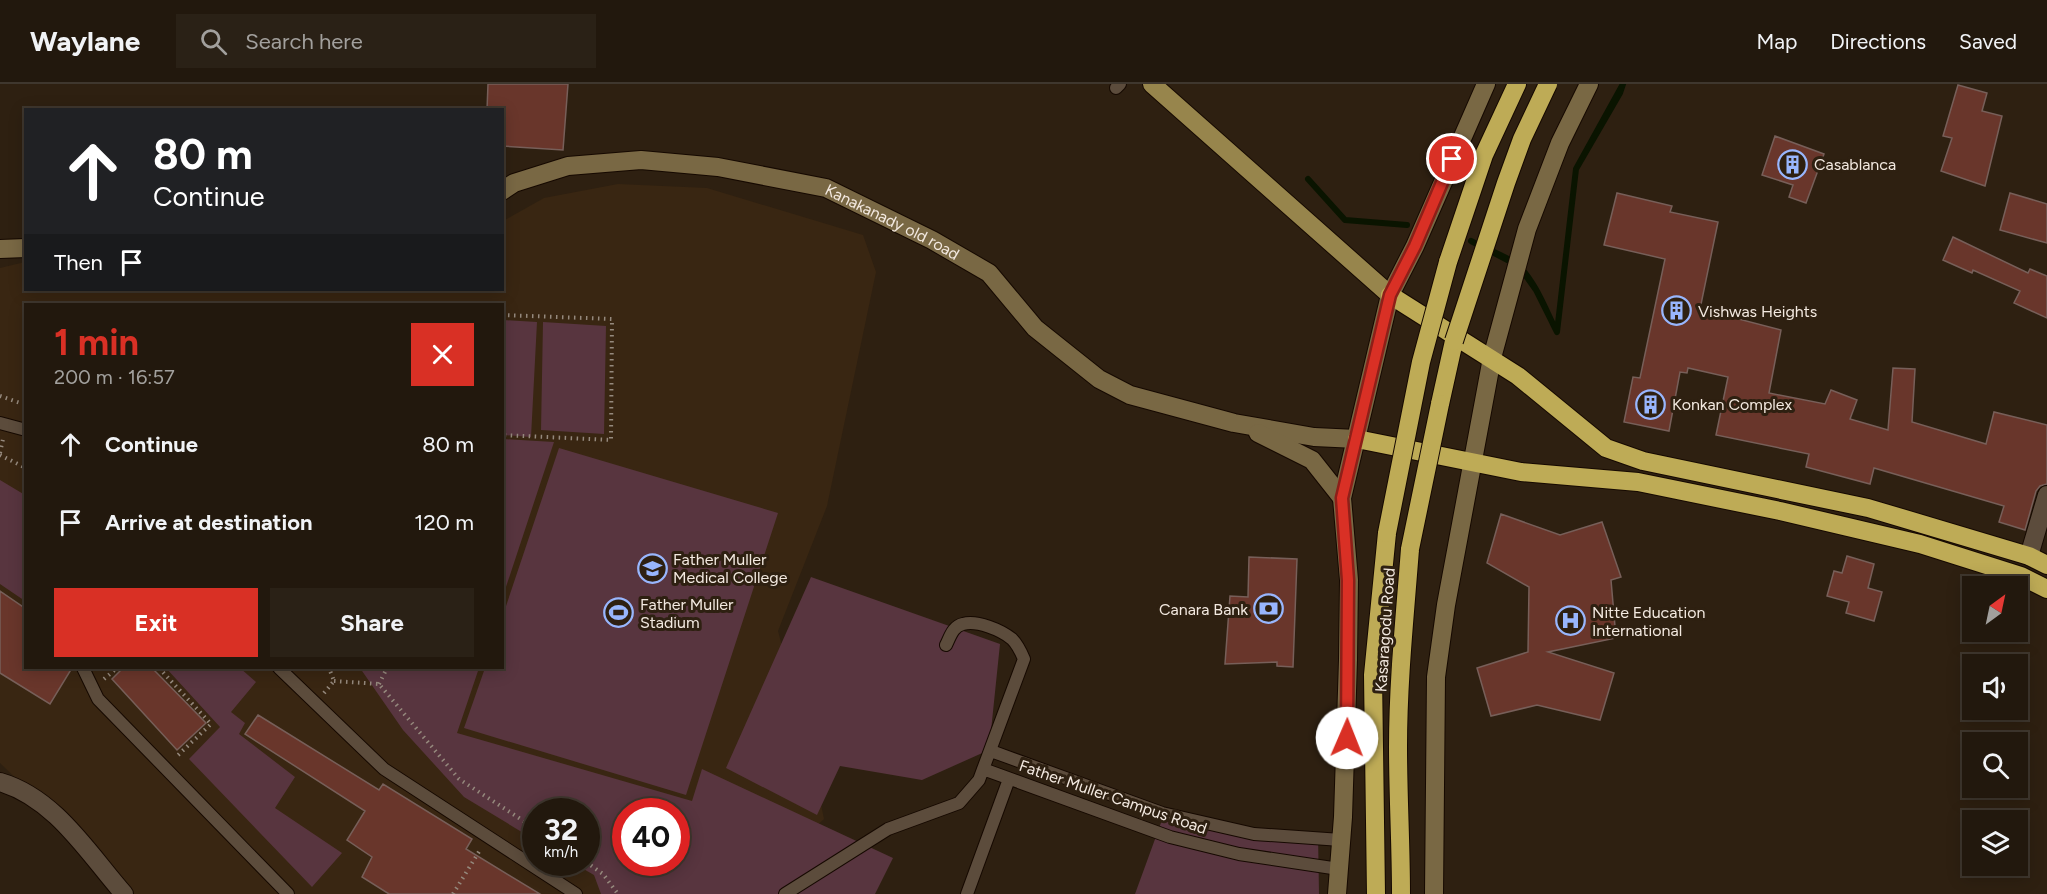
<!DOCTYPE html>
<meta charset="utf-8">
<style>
:root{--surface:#22180d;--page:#2a2116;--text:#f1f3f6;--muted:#a2a09d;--line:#3f372e;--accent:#d93025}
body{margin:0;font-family:Figtree,sans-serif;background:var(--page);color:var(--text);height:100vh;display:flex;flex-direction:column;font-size:22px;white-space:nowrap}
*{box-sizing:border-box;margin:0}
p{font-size:20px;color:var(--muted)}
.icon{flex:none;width:33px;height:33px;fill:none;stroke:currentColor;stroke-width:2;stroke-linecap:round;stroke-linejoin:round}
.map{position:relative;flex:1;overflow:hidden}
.panel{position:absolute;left:24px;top:219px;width:480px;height:366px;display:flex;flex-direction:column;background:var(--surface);border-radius:0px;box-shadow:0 3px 15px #0003,0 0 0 2px var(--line)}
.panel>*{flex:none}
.top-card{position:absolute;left:24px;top:24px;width:480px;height:183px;border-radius:0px;box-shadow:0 3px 15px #0003,0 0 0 2px var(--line);background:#202124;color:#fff;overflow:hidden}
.needle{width:39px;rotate:33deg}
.controls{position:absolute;left:1962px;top:492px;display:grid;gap:12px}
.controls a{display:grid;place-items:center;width:66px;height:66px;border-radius:0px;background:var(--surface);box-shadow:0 3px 15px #0003,0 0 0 2px var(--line);font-size:30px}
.speed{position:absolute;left:522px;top:714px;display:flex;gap:12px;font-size:30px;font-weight:700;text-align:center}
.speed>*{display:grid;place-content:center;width:78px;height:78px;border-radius:50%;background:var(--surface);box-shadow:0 3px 15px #0003,0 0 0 2px var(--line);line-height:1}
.speed small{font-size:15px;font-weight:400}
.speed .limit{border:9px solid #d22;background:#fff;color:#111}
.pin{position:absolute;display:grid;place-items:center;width:51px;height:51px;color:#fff;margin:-26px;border:3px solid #fff;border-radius:50%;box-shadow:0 2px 6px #0007}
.me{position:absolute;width:66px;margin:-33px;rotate:1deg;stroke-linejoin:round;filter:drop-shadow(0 0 4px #0008)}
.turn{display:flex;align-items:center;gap:21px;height:126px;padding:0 30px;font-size:27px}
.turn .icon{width:78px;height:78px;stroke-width:2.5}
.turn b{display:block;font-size:42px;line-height:51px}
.then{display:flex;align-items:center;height:57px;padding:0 30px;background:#0003;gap:12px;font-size:22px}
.round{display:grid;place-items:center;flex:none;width:63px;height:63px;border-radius:0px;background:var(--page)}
.head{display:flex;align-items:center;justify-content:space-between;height:102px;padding:0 30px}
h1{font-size:36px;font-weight:700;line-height:45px;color:var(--accent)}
.button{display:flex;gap:12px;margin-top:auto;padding:12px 30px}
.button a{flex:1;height:69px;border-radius:0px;background:var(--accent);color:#fff;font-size:24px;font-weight:700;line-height:69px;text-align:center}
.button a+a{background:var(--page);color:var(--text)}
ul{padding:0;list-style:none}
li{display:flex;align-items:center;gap:18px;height:78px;padding:0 30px}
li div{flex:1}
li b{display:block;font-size:22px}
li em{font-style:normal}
header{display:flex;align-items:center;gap:36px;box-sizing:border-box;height:84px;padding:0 30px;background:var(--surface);border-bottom:2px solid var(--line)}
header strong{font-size:28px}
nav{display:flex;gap:33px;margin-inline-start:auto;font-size:21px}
.search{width:420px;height:54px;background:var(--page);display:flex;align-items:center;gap:15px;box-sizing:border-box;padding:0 21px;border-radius:0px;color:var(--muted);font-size:22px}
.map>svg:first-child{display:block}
</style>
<header>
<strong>Waylane</strong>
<div class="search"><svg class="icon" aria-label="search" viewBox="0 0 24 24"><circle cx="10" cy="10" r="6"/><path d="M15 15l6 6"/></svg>Search here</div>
<nav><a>Map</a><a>Directions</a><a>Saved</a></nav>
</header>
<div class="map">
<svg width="2047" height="810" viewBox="0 0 2047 810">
<rect width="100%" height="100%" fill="#2e2011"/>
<!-- built -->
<path fill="#392612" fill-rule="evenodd" d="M618,100L707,104L863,151L876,188L827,422L778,547L810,667L824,735L743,810H129L67,744L0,679V184L25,178L26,206H502L503,137L544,114ZM26,220H502V584H26ZM536,728H586V778H536ZM626,728H676V778H626Z"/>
<!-- green -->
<path fill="#58353f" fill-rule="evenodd" d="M503,236L537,238L531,353L503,351Z
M543,238L606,242L604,350L541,346Z
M503,355L554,358L503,512L502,355Z
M559,364L778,429L686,711L464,644L485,584H502L503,531Z
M0,396L25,411V517L0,500Z
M811,493L1000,560L989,666L922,696L840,682L817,731L726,684Z
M166,584H240L256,598L231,628L245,639L239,650L295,693L275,724L342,769L312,803L189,675L220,643Z
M360,584H479L457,649L692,717L702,685L893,774L875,810H601L594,791L573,779L586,778V728H536L535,756L464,713L403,646ZM626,728H676V778H626Z
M1162,736L1318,749L1319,810H1135Z"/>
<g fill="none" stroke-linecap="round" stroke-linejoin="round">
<!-- stream -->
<path stroke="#0a1400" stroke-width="6" d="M1623,0L1576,85L1557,248L1536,206L1519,182L1471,157C1483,164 1512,174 1520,183C1537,201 1546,227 1557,248L1576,85L1620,9L1623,0
M1308,95L1345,136L1407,141"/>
</g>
<!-- building -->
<path fill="#69362b" stroke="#775f59" stroke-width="1.5" d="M488,0H568L563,66L502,62V26H487Z
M1958,1L1987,9L1982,27L2002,32L1985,102L1941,87L1952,54L1943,52Z
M1775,52L1824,70L1806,119L1789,113L1793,101L1762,91Z
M1617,109L1672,122L1670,128L1718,138L1700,225L1781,246L1769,309L1825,320L1831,306L1857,316L1850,335L1888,346L1893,284L1915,285L1912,338L1986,360L1994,328L2047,341V400L2040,402L2036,407L2025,446L1999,438L2004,422L1874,384L1870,400L1806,383L1809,370L1716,351L1728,293L1688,284L1687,289L1680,288L1669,347L1624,338L1633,293L1640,294L1665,175L1604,161Z
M2010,109L2047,120V159L2000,146Z
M1953,153L2028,189L2030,185L2047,192V234L2014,219L2020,207L1973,186L1972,189L1943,176Z
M1501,430L1560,451L1602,438L1621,493L1611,496L1616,554L1548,568L1614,589L1600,636L1537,621L1491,632L1477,584L1528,568L1529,503L1487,479Z
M1847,472L1874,480L1868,504L1882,508L1874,537L1846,529L1849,518L1827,512L1834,487L1842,489Z
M1249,473L1297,475L1293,583L1277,582V578L1225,580L1230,512L1248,513Z
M0,507L26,525V584H72L50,620L0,589Z
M123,584H152L206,639L177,666L112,595Z
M258,631L379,706L383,700L472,755L466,765L540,810H389L362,793L372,773L347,756L365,727L245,650Z"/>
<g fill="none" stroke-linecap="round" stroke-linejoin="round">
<defs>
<path id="lane" d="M1116,4L1120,0
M0,339L26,346
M83,584L98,615L288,810
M279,584L384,685L576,810
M991,667L1162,729L1254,750L1341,756
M983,685L1170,753L1239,770L1339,785
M785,810L888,745L959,719L979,696L1024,575C1021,568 1017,560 1012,555C1001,546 977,536 963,540C953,542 950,553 946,561
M967,810L1009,695"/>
<path id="street" d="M2029,472L2047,411
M0,698C55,714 88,769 124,810"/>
<g id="secondary">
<path id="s1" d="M502,107L514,99L568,82L641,76L718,83L826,104L932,156L989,189L1035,244L1099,295L1130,311L1234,339L1314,353L1357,355"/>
<path d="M0,165L26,164"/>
<path d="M1258,349L1312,376L1342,414"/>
<path d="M1337,810L1343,733L1348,576L1349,496L1342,414L1390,211L1415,162L1486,0"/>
<path d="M1434,810L1436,593L1446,521L1492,274L1527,145L1560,59L1589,0"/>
</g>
<path id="primary" d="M1152,0L1390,211"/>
<path id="highway" d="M1448,178L1484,71L1517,0
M1390,211L1518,292L1606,364L1643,377L1868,424L2029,472L2047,481
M1440,320L1454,257
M1357,355L1521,388L1638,398L1780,427L1920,460L2021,492L2047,505
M1376,810L1373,591L1387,449
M1401,810C1401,761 1398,712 1398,663C1398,597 1405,531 1410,465"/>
</defs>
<!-- lane casing -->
<use href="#lane" stroke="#160901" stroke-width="14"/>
<!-- street casing -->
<use href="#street" stroke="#160901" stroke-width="20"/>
<!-- secondary casing -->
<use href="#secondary" stroke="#160901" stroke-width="20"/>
<!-- primary casing -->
<use href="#primary" stroke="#160901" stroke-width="20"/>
<!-- highway casing -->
<use href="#highway" stroke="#160901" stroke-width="20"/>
<!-- path -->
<path stroke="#95897d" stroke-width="4" stroke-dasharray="1.5 4.5" stroke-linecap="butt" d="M502,231L612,235L611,356L502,351
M0,312L26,321
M0,369L3,355
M0,371L26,384
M159,584L211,640L176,673
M104,595L117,584
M334,597L379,600L459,695L536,745
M379,600L387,584
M324,609L334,597L329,584
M586,778L603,790L618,810
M453,810L480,766"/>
<!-- lane -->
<use href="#lane" stroke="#5c4c3c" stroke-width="12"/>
<!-- street -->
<use href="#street" stroke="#5c4c3c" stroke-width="18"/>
<!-- secondary -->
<use href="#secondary" stroke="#796844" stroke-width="18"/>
<!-- primary -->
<use href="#primary" stroke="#97854c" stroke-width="18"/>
<!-- highway -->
<use href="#highway" stroke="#beab56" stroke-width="18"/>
<defs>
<path id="highway-bridge" d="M1454,257L1506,99L1522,55L1548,0
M1387,449L1421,278L1448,178
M1410,465L1440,320"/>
</defs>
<!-- highway-bridge casing -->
<use href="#highway-bridge" stroke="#160901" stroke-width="20" stroke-linecap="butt"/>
<!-- highway-bridge -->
<use href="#highway-bridge" stroke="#beab56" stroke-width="18"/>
</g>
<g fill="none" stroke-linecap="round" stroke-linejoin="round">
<defs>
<path id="route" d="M1347,654L1348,496L1342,414L1390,211L1415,162L1452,75"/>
</defs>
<!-- route casing -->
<use href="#route" stroke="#8d1f18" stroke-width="15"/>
<!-- route -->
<use href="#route" stroke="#d93025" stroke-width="10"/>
</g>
<!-- icons -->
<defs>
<symbol id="building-ring" viewBox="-11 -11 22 22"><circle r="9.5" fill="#2e2011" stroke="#98b6fd" stroke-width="1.5"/><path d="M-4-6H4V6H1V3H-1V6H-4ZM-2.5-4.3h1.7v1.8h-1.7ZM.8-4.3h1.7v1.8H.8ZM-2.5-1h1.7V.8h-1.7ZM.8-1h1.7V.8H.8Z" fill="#98b6fd"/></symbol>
<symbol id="university-ring" viewBox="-11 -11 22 22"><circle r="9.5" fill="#2e2011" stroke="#98b6fd" stroke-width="1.5"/><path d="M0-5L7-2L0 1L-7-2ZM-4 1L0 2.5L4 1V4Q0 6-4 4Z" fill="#98b6fd"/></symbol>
<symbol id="bank-ring" viewBox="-11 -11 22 22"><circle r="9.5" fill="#2e2011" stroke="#98b6fd" stroke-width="1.5"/><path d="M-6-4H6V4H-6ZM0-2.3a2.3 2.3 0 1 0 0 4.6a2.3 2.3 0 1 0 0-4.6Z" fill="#98b6fd"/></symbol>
<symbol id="stadium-ring" viewBox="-11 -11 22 22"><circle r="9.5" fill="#2e2011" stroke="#98b6fd" stroke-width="1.5"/><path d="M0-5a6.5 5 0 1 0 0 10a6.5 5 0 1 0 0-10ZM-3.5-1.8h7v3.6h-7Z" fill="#98b6fd"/></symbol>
<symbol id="hospital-ring" viewBox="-11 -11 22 22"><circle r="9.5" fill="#2e2011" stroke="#98b6fd" stroke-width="1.5"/><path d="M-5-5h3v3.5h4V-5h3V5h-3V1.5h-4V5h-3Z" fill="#98b6fd"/></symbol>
</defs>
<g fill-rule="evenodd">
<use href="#building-ring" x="1776" y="64" width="33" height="33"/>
<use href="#building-ring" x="1660" y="210" width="33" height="33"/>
<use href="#building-ring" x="1634" y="304" width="33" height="33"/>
<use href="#university-ring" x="636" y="468" width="33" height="33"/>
<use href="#bank-ring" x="1252" y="508" width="33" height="33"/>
<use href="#stadium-ring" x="602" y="512" width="33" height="33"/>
<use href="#hospital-ring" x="1554" y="520" width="33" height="33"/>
</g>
<g text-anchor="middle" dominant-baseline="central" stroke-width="6" stroke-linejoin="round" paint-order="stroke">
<!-- poi labels -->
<g font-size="16" fill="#f3e9e0" stroke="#2e2011" text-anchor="start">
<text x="1814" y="80">Casablanca</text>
<text x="1698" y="227">Vishwas Heights</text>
<text x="1672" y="320">Konkan Complex</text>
<text x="673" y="475">Father Muller<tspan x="673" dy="18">Medical College</tspan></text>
<text x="640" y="520">Father Muller<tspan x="640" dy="18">Stadium</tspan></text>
<text x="1248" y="525" text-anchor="end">Canara Bank</text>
<text x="1592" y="528">Nitte Education<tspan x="1592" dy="18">International</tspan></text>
</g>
<!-- street labels -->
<g font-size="16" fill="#f3e9e0" stroke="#2e2011">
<text stroke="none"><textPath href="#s1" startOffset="406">Kanakanady old road</textPath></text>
<text transform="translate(1385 546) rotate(-86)">Kasaragodu Road</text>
<text transform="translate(1113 713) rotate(19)">Father Muller Campus Road</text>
</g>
</g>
</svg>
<div class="controls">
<a><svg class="needle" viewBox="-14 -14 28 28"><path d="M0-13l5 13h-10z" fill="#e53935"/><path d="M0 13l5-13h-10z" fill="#a2a09d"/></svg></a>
<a><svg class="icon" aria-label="sound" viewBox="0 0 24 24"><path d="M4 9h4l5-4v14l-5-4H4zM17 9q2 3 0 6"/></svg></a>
<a><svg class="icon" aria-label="search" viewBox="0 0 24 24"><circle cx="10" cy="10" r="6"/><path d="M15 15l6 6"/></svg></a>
<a><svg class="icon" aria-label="layers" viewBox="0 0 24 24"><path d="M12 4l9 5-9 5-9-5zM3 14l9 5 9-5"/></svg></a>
</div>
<div class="speed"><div>32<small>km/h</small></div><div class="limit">40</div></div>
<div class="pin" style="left:1452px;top:75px;background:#d93025"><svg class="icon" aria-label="arrive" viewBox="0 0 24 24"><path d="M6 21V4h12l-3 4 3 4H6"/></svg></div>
<svg class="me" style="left:1347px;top:654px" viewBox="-20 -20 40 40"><circle r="19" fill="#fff"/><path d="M0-13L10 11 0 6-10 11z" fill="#d93025"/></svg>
<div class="top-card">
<div class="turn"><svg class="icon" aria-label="ahead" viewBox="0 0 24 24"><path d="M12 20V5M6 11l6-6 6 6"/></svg><div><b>80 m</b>Continue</div></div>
<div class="then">Then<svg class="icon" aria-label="arrive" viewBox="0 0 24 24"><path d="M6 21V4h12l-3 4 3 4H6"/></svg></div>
</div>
<section class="panel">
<div class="head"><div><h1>1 min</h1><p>200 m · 16:57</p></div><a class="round" style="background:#d93025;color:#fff"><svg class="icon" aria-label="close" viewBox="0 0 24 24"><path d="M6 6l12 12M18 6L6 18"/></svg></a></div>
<ul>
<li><svg class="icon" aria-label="ahead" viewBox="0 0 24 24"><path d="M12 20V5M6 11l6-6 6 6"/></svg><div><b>Continue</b></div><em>80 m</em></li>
<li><svg class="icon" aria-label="arrive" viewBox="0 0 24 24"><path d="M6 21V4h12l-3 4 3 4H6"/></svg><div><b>Arrive at destination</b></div><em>120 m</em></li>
</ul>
<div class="button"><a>Exit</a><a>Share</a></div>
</section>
</div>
